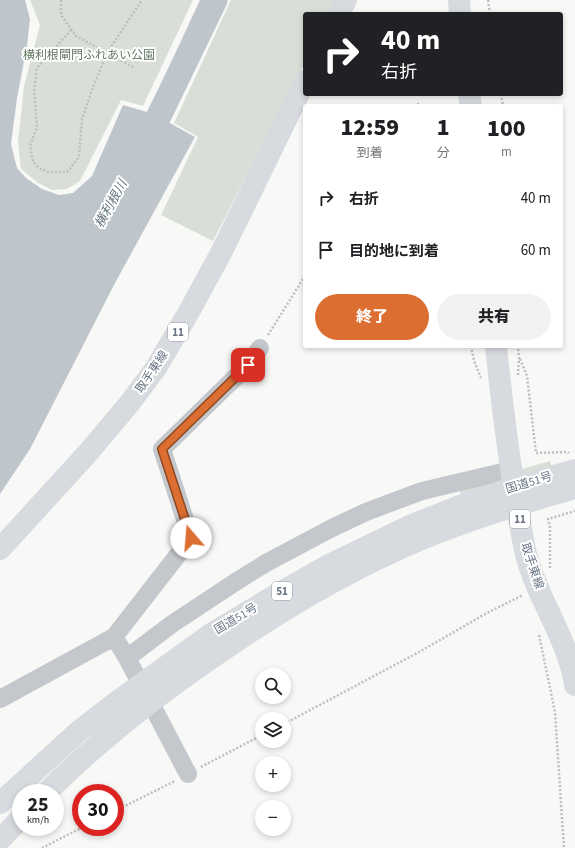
<!DOCTYPE html>
<html lang="ja">
<meta charset="utf-8">
<style>
:root{--surface:#fff;--page:#f2f2f2;--text:#202124;--muted:#757577;--accent:#dd6e32}
body{margin:0;font-family:"Source Sans 3","Noto Sans JP",sans-serif;background:var(--page);color:var(--text);height:100vh;display:flex;flex-direction:column;font-size:15px;white-space:nowrap}
*{box-sizing:border-box;margin:0}
p{font-size:13px;color:var(--muted)}
.icon{flex:none;width:22px;height:22px;fill:none;stroke:currentColor;stroke-width:2;stroke-linecap:round;stroke-linejoin:round}
.map{position:relative;flex:1;overflow:hidden}
.sheet{position:absolute;left:303px;top:104px;width:260px;height:244px;display:flex;flex-direction:column;background:var(--surface);border-radius:4px;box-shadow:0 2px 6px #0003}
.sheet>*{flex:none}
.banner{position:absolute;left:303px;top:12px;width:260px;height:84px;border-radius:4px;box-shadow:0 2px 6px #0003;background:#202124;color:#fff;overflow:hidden}
.controls{position:absolute;left:255px;top:668px;display:grid;gap:8px}
.controls a{display:grid;place-items:center;width:36px;height:36px;border-radius:50%;background:var(--surface);box-shadow:0 2px 6px #0003;font-size:20px}
.speed{position:absolute;left:12px;top:784px;display:flex;gap:8px;font-size:20px;font-weight:700;text-align:center}
.speed>*{display:grid;place-content:center;width:52px;height:52px;border-radius:50%;background:var(--surface);box-shadow:0 2px 6px #0003;line-height:1}
.speed small{font-size:10px;font-weight:400}
.speed .limit{border:6px solid #d22;background:#fff;color:#111}
.pin{position:absolute;display:grid;place-items:center;width:34px;height:34px;color:#fff;margin:-17px;border-radius:8px;box-shadow:0 2px 6px #0006}
.me{position:absolute;width:44px;margin:-22px;rotate:342deg;stroke-linejoin:round;filter:drop-shadow(0 0 3px #0008)}
.turn{display:flex;align-items:center;gap:14px;height:84px;padding:0 12px;font-size:18px}
.turn .icon{width:52px;height:52px;stroke-width:2.5}
.turn b{display:block;font-size:28px;line-height:34px}
.eta{display:flex;justify-content:space-evenly;align-items:center;height:68px;text-align:center}
.eta b{font-size:24px;font-weight:800;line-height:28px}
.action{display:flex;gap:8px;margin-top:auto;padding:8px 12px}
.action a{flex:1;height:46px;border-radius:24px;background:var(--accent);color:#fff;font-size:16px;font-weight:800;line-height:46px;text-align:center}
.action a+a{background:var(--page);color:var(--text)}
ul{padding:0;list-style:none}
li{display:flex;align-items:center;gap:12px;height:52px;padding:0 12px}
li div{flex:1}
li b{display:block;font-size:15px}
li em{font-style:normal}
.map>svg:first-child{display:block}
</style>
<div class="map">
<svg width="575" height="848" viewBox="0 0 575 848">
<rect width="100%" height="100%" fill="#f8f8f6"/>
<!-- green -->
<path fill="#d9dfd7" d="M30,0H193L143,106L121,100L80,181L67,189L52,190L38,183L21,169L18,142L24,86L40,25Z
M231,0H337L330,14H305V62L213,241L161,215L198,137L174,123Z
M550,461L552,467L462,496L457,484L508,473Z"/>
<!-- water -->
<path fill="#bec6cc" d="M0,0H25L30,19L27,46L17,98L11,144L17,168L26,178L42,189L59,195L73,193L92,176L123,105L147,112L155,96L176,106L168,122L195,137L115,283L30,449L0,494Z
M200,0H226L184,90L163,80Z"/>
<g fill="none" stroke-linecap="round" stroke-linejoin="round">
<!-- river -->
<path stroke="#bec6cc" stroke-width="25" d="M151,132L160,114L215,0"/>
<!-- path -->
<path stroke="#bcbec1" stroke-width="2.5" stroke-dasharray="2 2" stroke-linecap="butt" d="M61,0V15L76,36L107,53L142,0
M488,0L490,14
M71,30L37,68L34,90L37,127L30,146L33,162L39,168L48,172H67L79,157L82,119L93,87L107,53L133,67
M501,94L503,106
M415,106L417,103L420,106
M268,335L305,276
M471,346L474,361L481,378
M520,359L527,376L536,453L568,452L569,453
M518,375L519,358L518,346
M550,568V527L548,519L575,511
M539,635L555,712L564,848
M284,724L419,652L487,613L523,595
M201,767L262,735
M115,811L175,781
M42,848L83,827"/>
<!-- minor -->
<path stroke="#c4c7cb" stroke-width="18" d="M127,658L172,624L234,583L266,563L332,528L366,512L422,491L511,470
M0,699L114,637
M188,774L127,658L114,637L191,538L162,449L248,365L260,348"/>
<!-- major -->
<path stroke="#d7dadf" stroke-width="22" d="M459,0L460,14
M338,14L346,0
M469,94L471,106
M496,346C501,395 507,445 515,494C519,514 521,534 526,554C537,599 568,638 575,685
M0,549L86,455L129,404L156,368L190,310L222,251L305,81"/>
<!-- highway -->
<path stroke="#d7dadf" stroke-width="22" d="M46,793C102,737 166,688 232,644C291,604 353,568 419,540C470,519 522,503 575,488
M0,803L78,732L114,704L211,634L281,592L327,566L412,525L465,504L521,485L575,470
M0,840L21,818"/>
</g>
<g fill="none" stroke-linecap="round" stroke-linejoin="round">
<defs>
<path id="route" d="M191,538L162,449L248,365"/>
</defs>
<!-- route casing -->
<use href="#route" stroke="#904820" stroke-width="10"/>
<!-- route -->
<use href="#route" stroke="#dd6e32" stroke-width="7"/>
</g>
<g text-anchor="middle" dominant-baseline="central" stroke-width="4" stroke-linejoin="round" paint-order="stroke">
<!-- shield labels -->
<g fill="#fff" stroke="#969eaa" stroke-width="1">
<rect x="168" y="323" width="20" height="18" rx="3"/>
<rect x="510" y="510" width="20" height="18" rx="3"/>
<rect x="272" y="582" width="20" height="18" rx="3"/>
</g>
<g font-size="11" font-weight="bold" fill="#697586">
<text x="178" y="332">11</text>
<text x="520" y="519">11</text>
<text x="282" y="591">51</text>
</g>
<!-- park labels -->
<g font-size="12" fill="#657863" stroke="#fff">
<text x="89" y="55">横利根閘門ふれあい公園</text>
</g>
<!-- street labels -->
<g font-size="12" fill="#697586" stroke="#fff">
<text transform="translate(152 372) rotate(-56)">取手東線</text>
<text transform="translate(529 483) rotate(-17)">国道51号</text>
<text transform="translate(532 566) rotate(72)">取手東線</text>
<text transform="translate(236 619) rotate(-31)">国道51号</text>
</g>
<!-- water labels -->
<g font-size="13" font-style="italic" fill="#647681" stroke="#fff">
<text transform="translate(111 204) rotate(-61)">横利根川</text>
</g>
</g>
</svg>
<div class="controls">
<a><svg class="icon" aria-label="search" viewBox="0 0 24 24"><circle cx="10" cy="10" r="6"/><path d="M15 15l6 6"/></svg></a>
<a><svg class="icon" aria-label="layers" viewBox="0 0 24 24"><path d="M12 4l9 5-9 5-9-5zM3 14l9 5 9-5"/></svg></a>
<a>+</a>
<a>−</a>
</div>
<div class="speed"><div>25<small>km/h</small></div><div class="limit">30</div></div>
<div class="pin" style="left:248px;top:365px;background:#d93025"><svg class="icon" aria-label="arrive" viewBox="0 0 24 24"><path d="M6 21V4h12l-3 4 3 4H6"/></svg></div>
<svg class="me" style="left:191px;top:538px" viewBox="-20 -20 40 40"><circle r="19" fill="#fff"/><path d="M0-13L10 11 0 6-10 11z" fill="#dd6e32"/></svg>
<div class="banner">
<div class="turn"><svg class="icon" aria-label="right" viewBox="0 0 24 24"><path d="M7 20v-9h11M14 6l5 5-5 5"/></svg><div><b>40 m</b>右折</div></div>
</div>
<section class="sheet">
<div class="eta">
<div><b>12:59</b><p>到着</p></div>
<div><b>1</b><p>分</p></div>
<div><b>100</b><p>m</p></div>
</div>
<ul>
<li><svg class="icon" aria-label="right" viewBox="0 0 24 24"><path d="M7 20v-9h11M14 6l5 5-5 5"/></svg><div><b>右折</b></div><em>40 m</em></li>
<li><svg class="icon" aria-label="arrive" viewBox="0 0 24 24"><path d="M6 21V4h12l-3 4 3 4H6"/></svg><div><b>目的地に到着</b></div><em>60 m</em></li>
</ul>
<div class="action"><a>終了</a><a>共有</a></div>
</section>
</div>
